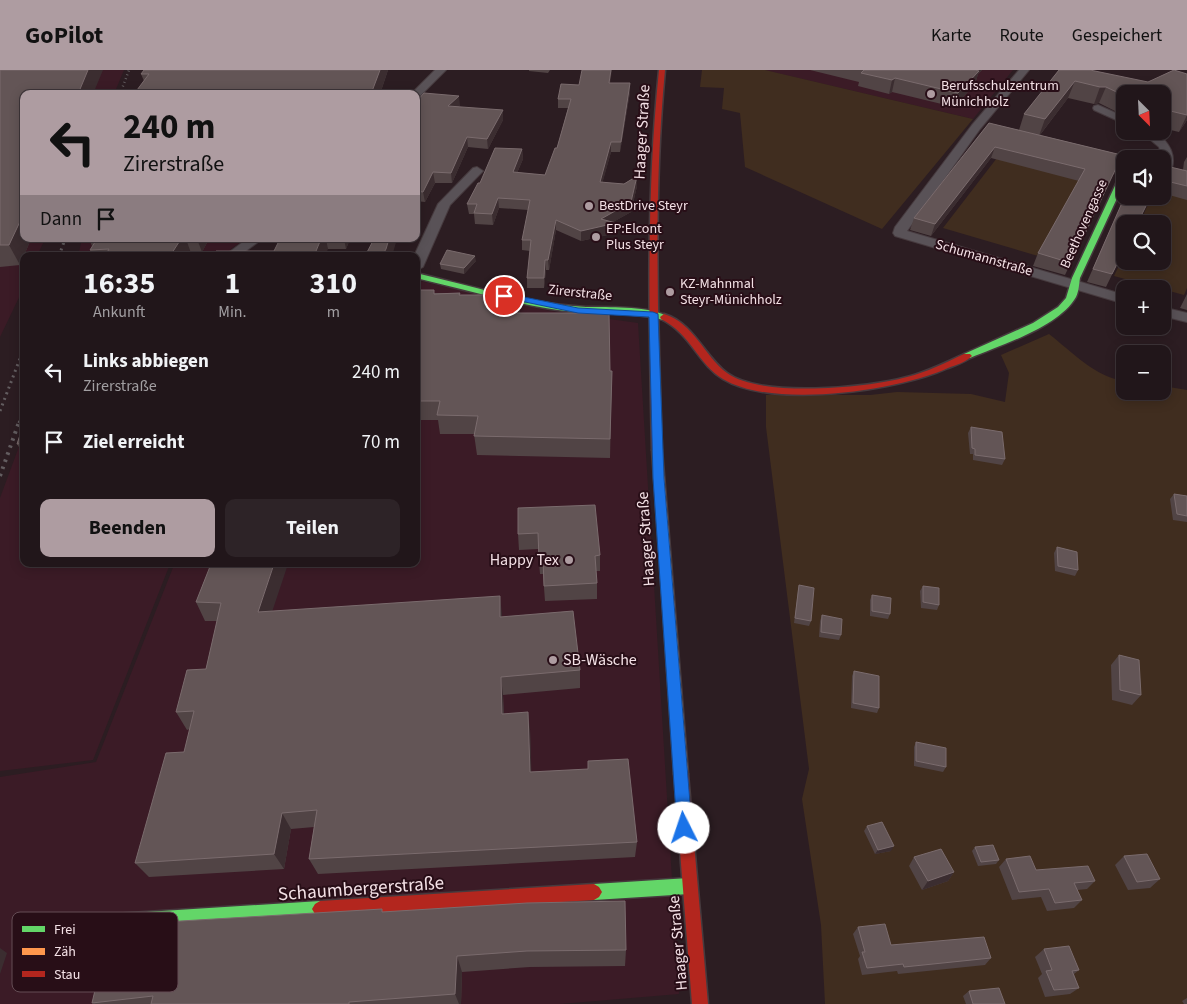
<!DOCTYPE html>
<html lang="de">
<meta charset="utf-8">
<style>
:root{--surface:#21161a;--page:#2d2327;--text:#f1f3f6;--muted:#a29fa2;--line:#3e3539;--accent:#ae9ca1}
body{margin:0;font-family:"Source Sans 3",sans-serif;background:var(--page);color:var(--text);height:100vh;display:flex;flex-direction:column;font-size:19px;white-space:nowrap}
*{box-sizing:border-box;margin:0}
p{font-size:16px;color:var(--muted)}
.icon{flex:none;width:28px;height:28px;fill:none;stroke:currentColor;stroke-width:2;stroke-linecap:round;stroke-linejoin:round}
.map{position:relative;flex:1;overflow:hidden}
.panel{position:absolute;left:20px;top:182px;width:400px;height:315px;display:flex;flex-direction:column;background:var(--surface);border-radius:10px;box-shadow:0 2px 12px #0003,0 0 0 1px var(--line)}
.panel>*{flex:none}
.top-card{position:absolute;left:20px;top:20px;width:400px;height:152px;border-radius:10px;box-shadow:0 2px 12px #0003,0 0 0 1px var(--line);background:#ae9ca1;color:#111;overflow:hidden}
.needle{width:32px;rotate:156deg}
.buttons{position:absolute;left:1116px;top:15px;display:grid;gap:10px}
.buttons a{display:grid;place-items:center;width:55px;height:55px;border-radius:10px;background:var(--surface);box-shadow:0 2px 12px #0003,0 0 0 1px var(--line);font-size:25px}
.pin{position:absolute;display:grid;place-items:center;width:42px;height:42px;color:#fff;margin:-21px;border:2px solid #fff;border-radius:50%;box-shadow:0 1px 5px #0007}
.me{position:absolute;width:55px;margin:-28px;rotate:356deg;stroke-linejoin:round;filter:drop-shadow(0 0 4px #0008)}
.turn{display:flex;align-items:center;gap:18px;height:105px;padding:0 20px;font-size:22px}
.turn .icon{width:65px;height:65px;stroke-width:2.5}
.turn b{display:block;font-size:35px;line-height:42px}
.then{display:flex;align-items:center;height:48px;padding:0 20px;background:#0003;gap:10px;font-size:19px}
.eta{display:flex;justify-content:space-evenly;align-items:center;height:85px;text-align:center}
.eta b{font-size:30px;font-weight:700;line-height:35px}
.cta{display:flex;gap:10px;margin-top:auto;padding:10px 20px}
.cta a{flex:1;height:58px;border-radius:10px;background:var(--accent);color:#111;font-size:20px;font-weight:700;line-height:58px;text-align:center}
.cta a+a{background:var(--page);color:var(--text)}
ul{padding:0;list-style:none}
li{display:flex;align-items:center;gap:15px;height:70px;padding:0 20px}
li div{flex:1}
li b{display:block;font-size:19px}
li em{font-style:normal}
header{display:flex;align-items:center;gap:30px;box-sizing:border-box;height:70px;padding:0 25px;background:var(--accent);color:#111}
header strong{font-size:24px}
nav{display:flex;gap:28px;margin-inline-start:auto;font-size:18px}
.map>svg:first-child{display:block}
</style>
<header>
<strong>GoPilot</strong>
<nav><a>Karte</a><a>Route</a><a>Gespeichert</a></nav>
</header>
<div class="map">
<svg width="1187" height="934" viewBox="0 0 1187 934">
<rect width="100%" height="100%" fill="#2c1d22"/>
<!-- built -->
<path fill="#3b1b26" d="M0,0H124L114,24H24V169H45L37,186H24V217L0,267Z
M764,0H1013L973,49Z
M82,169H245L231,179L228,186H78Z
M416,210L545,240L638,253L679,924L560,934H0V707L96,692L174,495L416,494Z
M24,363V494H170L93,690L0,701V428Z"/>
<!-- green -->
<path fill="#402d1f" d="M702,0H765L973,49L882,159L745,97L740,43L722,39L724,18L700,17Z
M1000,84L1084,104L1038,186L943,158Z
M1163,111L1187,117V218L1184,225L1114,206L1125,183V191H1162V154H1139L1152,126H1162Z
M1049,264C1071,281 1096,308 1125,311V321H1162L1163,316L1187,320V934H825L821,855L802,729L809,699L766,357V325H870L897,322L971,324L1005,332L1009,303L1001,285Z"/>
<g fill="none" stroke-linecap="round" stroke-linejoin="round">
<defs>
<path id="street" d="M435,0H446L420,26L416,27V24H411Z
M1019,0H1029L980,59L907,161L1125,225V234L895,166L893,163L895,157L972,55Z
M1098,35L1125,47V54L1094,40L1093,38L1094,36Z
M1140,61H1154C1169,71 1179,87 1169,105H1162V89L1159,77Z
M477,97L483,101L450,135L423,197L416,201V186H414L438,134L473,98Z
M247,169H262L239,186H224Z
M1162,237L1187,243V252L1162,246Z"/>
<path id="fast" d="M1120,105H1125V111L1080,208C1079,214 1079,221 1076,227C1059,257 1001,275 970,288H964V284L1033,253L1058,237L1066,228L1072,208Z
M416,203C472,216 528,234 586,237C605,237 654,236 668,247L664,250C629,241 593,245 558,240C510,233 463,219 416,208Z
M689,808L694,811L697,816L694,821L689,824L594,830L589,827L586,822L589,817L594,814Z
M320,831L325,834L328,839L325,844L320,847L36,865L30,863L28,857L30,851L36,849Z"/>
<path id="slow" d="M657,377L662,380L688,704L686,709L681,710L676,709L674,704L652,380Z"/>
<path id="jam" d="M659,0H665C653,127 658,253 662,380L657,383L652,380C649,253 646,127 659,0Z
M664,244C694,253 704,286 727,303C761,328 868,318 907,307C927,302 945,293 964,284H970L972,286C966,292 956,295 948,298C898,321 772,339 723,309C698,294 691,264 661,249L660,247Z
M681,698L686,699L688,704L708,934H692L674,704L676,699Z
M594,814L599,817L602,822L599,827L594,830L320,847L315,844L312,839L315,834L320,831Z"/>
</defs>
<!-- street casing -->
<use href="#street" stroke="#463a3e" stroke-width="2"/>
<!-- fast casing -->
<use href="#fast" stroke="#463a3e" stroke-width="3"/>
<!-- slow casing -->
<use href="#slow" stroke="#463a3e" stroke-width="3"/>
<!-- jam casing -->
<use href="#jam" stroke="#463a3e" stroke-width="3"/>
<!-- street -->
<use href="#street" fill="#595257" fill-rule="evenodd"/>
<!-- fast -->
<use href="#fast" fill="#63d668" fill-rule="evenodd"/>
<!-- slow -->
<use href="#slow" fill="#ff974d" fill-rule="evenodd"/>
<!-- jam -->
<use href="#jam" fill="#b3261e" fill-rule="evenodd"/>
<!-- rail-far2 -->
<path stroke="#635d60" stroke-width="2.5" stroke-dasharray="1 3" stroke-linecap="butt" d="M120,24L129,0"/>
<!-- rail-far1 -->
<path stroke="#635d60" stroke-width="3" stroke-dasharray="2 4" stroke-linecap="butt" d="M59,186L65,169
M69,186L70,180
M0,341L24,278
M19,353L24,339"/>
<!-- rail -->
<path stroke="#635d60" stroke-width="4" stroke-dasharray="2.5 5" stroke-linecap="butt" d="M0,406L19,352"/>
</g>
<!-- wall -->
<path fill="#514445" d="M0,0L24,169H31L20,195L0,197Z
M388,0L380,24H134L144,11L141,4Z
M529,0H550L548,3L529,1Z
M810,0H982L978,4L975,14L954,37L892,22L889,24L858,16L859,12Z
M1059,0L1148,12L1187,4V50L1179,62L1162,58V24H1125V46L1099,33L1094,34L1068,28L1040,65L1138,89H1125V100L1117,101L1112,106L1065,205L1033,196L1038,183L1079,111L991,88L931,166L910,160L914,148L989,53L1019,60L1024,44Z
M610,13L630,22L620,82H611L602,113L624,114L637,106V116L631,142L613,152L616,163L581,171L556,160L549,200H546L544,218H527V208L530,181L522,180V170L528,140L499,138L493,155L475,154L474,144H469L467,134L480,113L522,79L523,89L517,103L545,105L557,78L568,38H558V29L579,15Z
M416,32L460,35L458,37L503,50L488,79L468,77L452,113H435L425,132L416,131Z
M1187,87V130L1162,123V95L1183,100L1184,92Z
M1125,126V178L1106,217L1087,212Z
M89,169H209L202,182L191,183L189,186H93L90,180L92,176Z
M280,169H350L346,179H328Z
M476,191L464,204L441,199L440,194Z
M519,220L520,243L610,301H612L610,388L477,385L474,364H440L438,350H416V221L435,223H460V225H492Z
M1187,224V240L1180,238Z
M24,353V385L17,374Z
M971,357L1005,389L1002,395L973,390V384H970L968,363Z
M1174,424L1187,426V452L1173,450L1170,429Z
M518,438L600,485V501H596L597,513V529L545,531L543,504H540L538,479L519,480L518,464Z
M1057,477L1078,500L1075,506L1055,501L1054,483Z
M211,494L272,541L502,547L580,600V618L503,625L504,644L530,659L531,702L637,772L635,787L318,804L309,789L314,757L291,759L284,799L149,807L135,793L184,682L190,659L187,660L176,642L206,599L217,551H205L196,532Z
M799,515L811,551L809,556L794,553L798,520Z
M923,516L939,535L937,540L921,538L920,521Z
M872,525L890,544L888,549L870,546V530Z
M822,545L841,565L839,570L819,567L820,551Z
M1119,585L1141,625L1132,635L1112,630L1111,595Z
M854,601L879,638L877,643L851,638L852,606Z
M916,672L946,697L943,702L914,696V677Z
M867,756L891,781L875,784L864,761Z
M975,777L999,790L996,794L978,796L972,781Z
M1124,786L1160,809L1150,818L1128,820L1115,795Z
M914,787L954,802L948,811L922,820L909,796Z
M1006,789L1036,800L1095,811L1087,819L1077,820L1082,830L1074,838L1047,841L1041,827L1012,830L999,797Z
M383,842L626,880L625,896L530,897L462,902L461,934H94L92,933L102,892L93,891L72,875Z
M858,857L891,875L991,888L985,895L898,904L897,901L862,905L858,889L860,886L853,864Z
M1044,879L1079,900L1074,904L1079,918L1070,924L1045,927L1038,908L1042,904L1035,887Z
M969,921L1005,934H966L963,926Z
M1187,928V934H1184L1182,931Z"/>
<!-- shaded-wall -->
<path fill="#3b2d30" d="M88,0H103L93,24H78Z
M380,0H388L380,24H371Z
M611,0H612L609,22V13Z
M973,0H982L978,4L975,14L954,37L958,23Z
M895,8L892,22L889,24L892,10Z
M1075,11L1068,28L1039,66L1045,49Z
M630,13V22L620,82L621,72Z
M1100,17H1106L1099,33L1094,34Z
M459,26L460,35L449,46L448,36Z
M503,40V50L488,79L487,69Z
M1187,45V50L1179,62Z
M467,67L468,77L452,113L451,103Z
M611,72V82L600,122V112Z
M995,77L991,88L931,166L935,154Z
M522,79L523,89L513,112V102Z
M1122,89H1125V100L1117,101L1112,106L1065,205L1118,94Z
M433,102L435,113L425,132L423,122Z
M637,106V116L631,142L608,155L616,153V163L581,171V161L601,149Z
M498,128L499,138L493,155L492,144Z
M24,143V169H31L20,195L9,175Z
M556,150V160L549,200L548,190Z
M181,169H186L191,183L189,186H170Z
M197,169H209L202,182Z
M321,169H326L328,179L325,186H314Z
M344,169H350L346,179Z
M389,169H397L392,186H382Z
M475,186L476,191L464,204V198Z
M545,190L546,200L544,218V208Z
M519,220L520,238L518,261L517,243Z
M274,494H288L266,560L258,542Z
M500,526L502,544V565L500,547Z
M501,607L503,625L504,661L502,644Z
M528,642L530,659L532,718L530,702Z
M282,743L291,759L284,799L274,784Z
M894,776L891,781L875,784L878,780Z
M954,802L948,811L922,820L928,811Z
M0,878L7,883L0,904Z
M457,886L462,902L461,934H459L455,924Z"/>
<!-- building -->
<path fill="#635556" stroke="#7a6b6d" d="M0,0H88L78,24H24V143L9,175H0Z
M144,0H380L371,24H134L149,4H141Z
M582,0H611L609,13H630L621,72H611L600,112L624,114L637,106L631,132L601,149L616,153L581,161L556,150L548,190H545L544,208H527L531,170H522L530,130L498,128L492,144L474,143L477,134H467L478,113H480L495,78L522,79L513,102L545,105L555,78H557L571,29H558L561,14L579,15Z
M864,0H975L979,1L958,23L895,8L892,10L861,3Z
M1059,0H1090L1148,12L1174,0L1187,4V45L1162,39V24H1125V26L1106,17H1100L1075,11L1045,49L1024,44Z
M424,23L459,26L448,36L503,40L487,69L467,67L451,103L433,102L423,122L416,121V44L420,38L416,37V32Z
M989,53L1138,89L1130,88L1122,89L1118,94L1071,193L1038,183L1085,99L995,77L935,154L914,148Z
M1162,95L1187,101V116L1162,110Z
M1125,126H1151L1137,154H1125V178L1112,204L1093,199Z
M97,169H181L170,186H105L109,179L90,180Z
M280,169H321L314,186H213L216,181H274Z
M374,169H389L386,179L382,186H365Z
M447,180L475,186L464,198L440,194Z
M493,217H505L519,220L517,243H609L610,301H612L610,369L474,366L478,346L437,345L440,331H416V221L420,220H434V224L460,223L459,225H492Z
M24,353V373L17,374Z
M971,357L1002,362L1005,389L975,385V379L972,378Z
M1174,424L1187,426V446L1177,444Z
M595,435L600,485L595,486L597,513L544,516L543,488H539L538,463L518,464V438Z
M1057,477L1077,482L1078,500L1058,496Z
M211,494H274L258,542L500,526V547L573,541L580,600L501,607L502,644L528,642L530,702L588,699V691L628,689L637,772L309,789L317,740L282,743L274,784L135,793L166,683L184,682L194,641L176,642L187,600L206,599L221,533L196,532Z
M799,515L814,518L811,551L795,548Z
M923,516L939,518V535L923,532Z
M872,525L891,528L890,544L872,541Z
M822,545L842,549L841,565L821,562Z
M1119,585L1139,590L1141,625L1120,620Z
M854,601L879,606V638L853,633Z
M916,672L946,678V697L916,691Z
M882,752L894,776L878,780L867,756Z
M993,775L999,790L981,792L975,777Z
M941,779L954,802L928,811L914,787Z
M1147,784L1160,809L1137,812L1124,786Z
M1030,786L1036,800L1088,796L1095,811L1074,813L1082,830L1055,833L1049,819L1019,822L1006,789Z
M625,831L626,880L527,881L457,886L455,924L349,932V934H151L153,926L92,933L105,878L72,875L80,857L382,839V842L527,833Z
M885,854L891,875L984,867L991,888L904,897L903,894L867,898L862,882H865L858,857Z
M1069,876L1079,900L1072,901L1079,918L1054,920L1046,901L1052,900L1044,879Z
M999,918L1005,934H973L969,921Z"/>
<!-- route -->
<path fill="#1a73e8" stroke="#114b97" d="M504,223L578,238L653,242L658,244L664,408L692,758L689,763L684,765L679,763L677,758L653,408L649,247L578,243L501,227L499,226Z"/>
<!-- markers -->
<g fill="#ae9ca1" stroke="#280e17" stroke-width="2">
<circle cx="931" cy="24" r="5"/>
<circle cx="589" cy="136" r="5"/>
<circle cx="596" cy="167" r="5"/>
<circle cx="670" cy="222" r="5"/>
<circle cx="569" cy="490" r="5"/>
<circle cx="553" cy="590" r="5"/>
</g>
<g text-anchor="middle" dominant-baseline="central" stroke-width="4" stroke-linejoin="round" paint-order="stroke">
<!-- far-poi labels -->
<g font-size="14" fill="#f4e1e6" stroke="#280e17" text-anchor="start">
<text x="941" y="16">Berufsschulzentrum<tspan x="941" dy="16">Münichholz</tspan></text>
<text x="599" y="136">BestDrive Steyr</text>
<text x="606" y="159">EP:Elcont<tspan x="606" dy="16">Plus Steyr</tspan></text>
<text x="680" y="214">KZ-Mahnmal<tspan x="680" dy="16">Steyr-Münichholz</tspan></text>
</g>
<!-- far-street labels -->
<g font-size="14" fill="#f4e1e6" stroke="#280e17">
<text transform="translate(1084 154) rotate(-66)">Beethovengasse</text>
<text transform="translate(984 188) rotate(16)">Schumannstraße</text>
<text transform="translate(580 223) rotate(6)">Zirerstraße</text>
</g>
<!-- street labels -->
<g font-size="16" fill="#f4e1e6" stroke="#280e17">
<text transform="translate(642 62) rotate(-87)">Haager Straße</text>
<text transform="translate(646 469) rotate(-94)">Haager Straße</text>
<text transform="translate(678 873) rotate(-95)">Haager Straße</text>
</g>
<!-- poi labels -->
<g font-size="16" fill="#f4e1e6" stroke="#280e17" text-anchor="end">
<text x="559" y="490">Happy Tex</text>
<text x="563" y="590" text-anchor="start">SB-Wäsche</text>
</g>
<!-- near-street labels -->
<g font-size="19" fill="#f4e1e6" stroke="#280e17">
<text transform="translate(361 819) rotate(-4)">Schaumbergerstraße</text>
</g>
</g>
<!-- legend -->
<rect x="12" y="842" width="166" height="80" rx="8" fill="#280e17" stroke="#654d55" stroke-width="1"/>
<rect x="22" y="856" width="23" height="6" fill="#63d668"/>
<rect x="22" y="878" width="23" height="7" fill="#ff974d"/>
<rect x="22" y="901" width="23" height="6" fill="#b3261e"/>
<g font-size="14" fill="#f4e1e6">
<text x="54" y="864">Frei</text>
<text x="54" y="886">Zäh</text>
<text x="54" y="909">Stau</text>
</g>
</svg>
<div class="buttons">
<a><svg class="needle" viewBox="-14 -14 28 28"><path d="M0-13l5 13h-10z" fill="#e53935"/><path d="M0 13l5-13h-10z" fill="#a29fa2"/></svg></a>
<a><svg class="icon" aria-label="sound" viewBox="0 0 24 24"><path d="M4 9h4l5-4v14l-5-4H4zM17 9q2 3 0 6"/></svg></a>
<a><svg class="icon" aria-label="search" viewBox="0 0 24 24"><circle cx="10" cy="10" r="6"/><path d="M15 15l6 6"/></svg></a>
<a>+</a>
<a>−</a>
</div>
<div class="pin" style="left:504px;top:226px;background:#d93025"><svg class="icon" aria-label="arrive" viewBox="0 0 24 24"><path d="M6 21V4h12l-3 4 3 4H6"/></svg></div>
<svg class="me" style="left:684px;top:758px" viewBox="-20 -20 40 40"><circle r="19" fill="#fff"/><path d="M0-13L10 11 0 6-10 11z" fill="#1a73e8"/></svg>
<div class="top-card">
<div class="turn"><svg class="icon" aria-label="left" viewBox="0 0 24 24"><path d="M17 20v-9H6M10 6l-5 5 5 5"/></svg><div><b>240 m</b>Zirerstraße</div></div>
<div class="then">Dann<svg class="icon" aria-label="arrive" viewBox="0 0 24 24"><path d="M6 21V4h12l-3 4 3 4H6"/></svg></div>
</div>
<section class="panel">
<div class="eta">
<div><b>16:35</b><p>Ankunft</p></div>
<div><b>1</b><p>Min.</p></div>
<div><b>310</b><p>m</p></div>
</div>
<ul>
<li><svg class="icon" aria-label="left" viewBox="0 0 24 24"><path d="M17 20v-9H6M10 6l-5 5 5 5"/></svg><div><b>Links abbiegen</b><p>Zirerstraße</p></div><em>240 m</em></li>
<li><svg class="icon" aria-label="arrive" viewBox="0 0 24 24"><path d="M6 21V4h12l-3 4 3 4H6"/></svg><div><b>Ziel erreicht</b></div><em>70 m</em></li>
</ul>
<div class="cta"><a>Beenden</a><a>Teilen</a></div>
</section>
</div>
